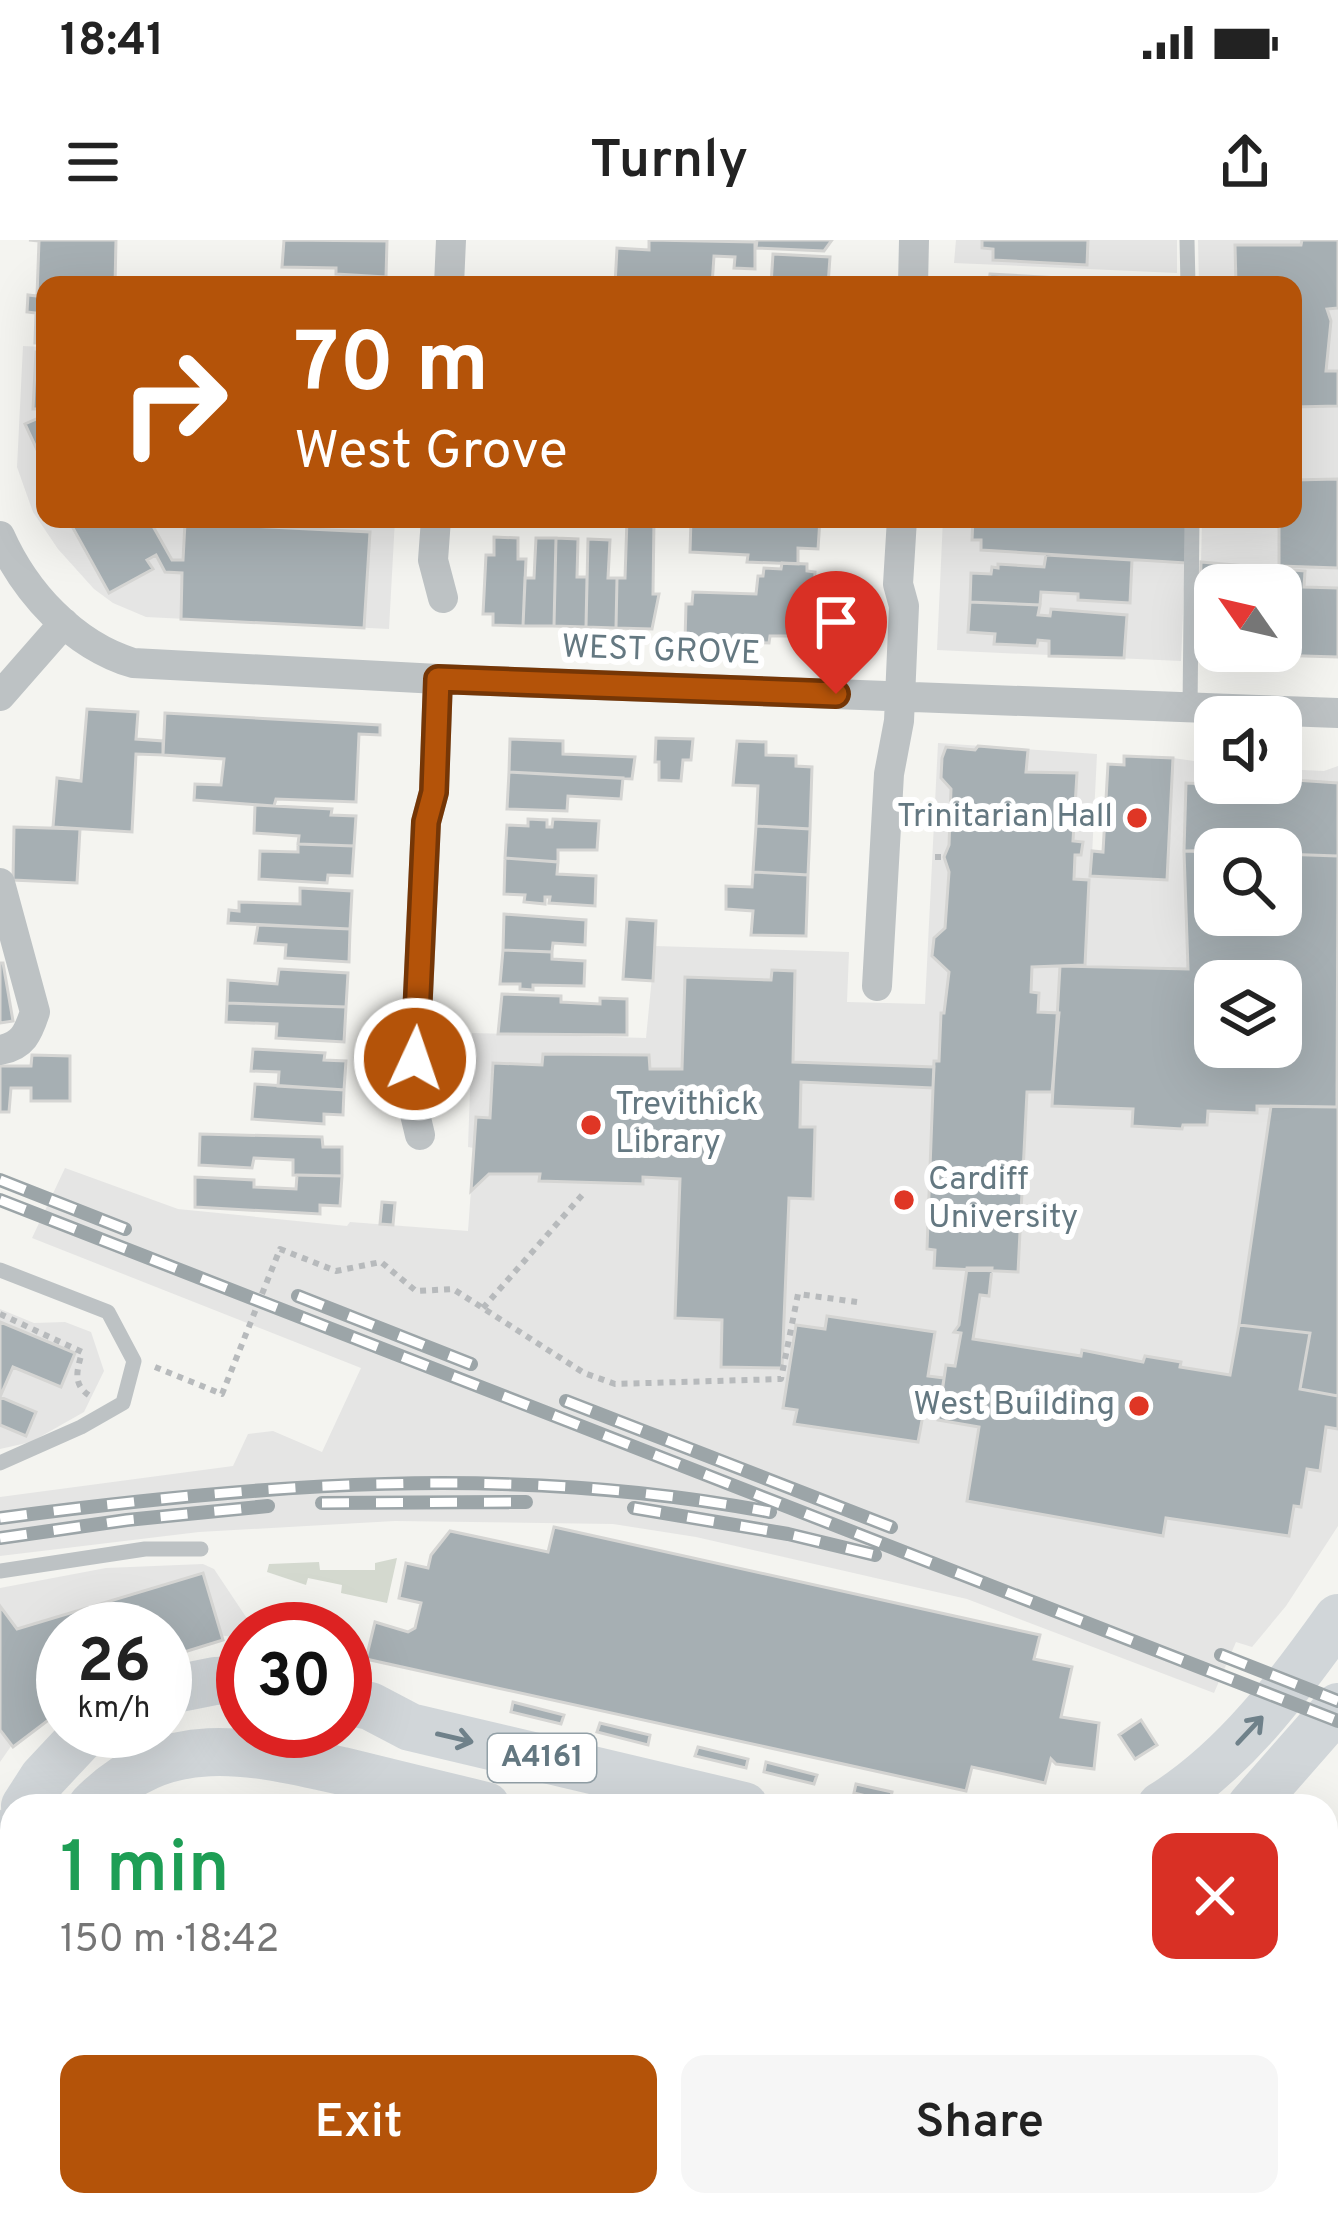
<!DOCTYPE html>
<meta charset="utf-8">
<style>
:root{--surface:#fff;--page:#f6f6f6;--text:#222;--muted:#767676;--accent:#b45309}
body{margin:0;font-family:Overpass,sans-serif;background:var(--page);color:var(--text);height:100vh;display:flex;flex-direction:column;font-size:45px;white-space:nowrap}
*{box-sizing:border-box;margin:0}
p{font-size:39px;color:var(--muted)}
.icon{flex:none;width:66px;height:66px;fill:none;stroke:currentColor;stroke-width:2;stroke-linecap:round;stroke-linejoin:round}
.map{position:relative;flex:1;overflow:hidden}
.panel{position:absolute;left:0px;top:1554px;width:1338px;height:423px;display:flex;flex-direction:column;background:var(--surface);border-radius:36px 36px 0 0;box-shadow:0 12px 48px #0002}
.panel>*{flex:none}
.hud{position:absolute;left:36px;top:36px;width:1266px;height:252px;border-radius:24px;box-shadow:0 12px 48px #0002;background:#b45309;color:#fff;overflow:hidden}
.needle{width:78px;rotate:304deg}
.fabs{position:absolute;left:1194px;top:324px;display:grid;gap:24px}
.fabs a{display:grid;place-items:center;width:108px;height:108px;border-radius:24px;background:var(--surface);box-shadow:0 12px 48px #0002;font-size:60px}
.speed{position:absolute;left:36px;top:1362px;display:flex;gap:24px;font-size:60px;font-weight:700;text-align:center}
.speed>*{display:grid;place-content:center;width:156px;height:156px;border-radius:50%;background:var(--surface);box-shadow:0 12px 48px #0002;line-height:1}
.speed small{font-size:30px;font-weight:400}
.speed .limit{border:18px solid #d22;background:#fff;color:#111}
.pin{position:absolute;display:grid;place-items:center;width:102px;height:102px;color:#fff;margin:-123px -51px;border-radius:50% 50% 50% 0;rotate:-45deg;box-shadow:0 0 12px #0007}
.pin .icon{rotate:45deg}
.me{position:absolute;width:132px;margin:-66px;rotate:3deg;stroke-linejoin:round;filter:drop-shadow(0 0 9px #0008)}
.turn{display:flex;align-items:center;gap:42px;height:252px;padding:0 60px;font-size:54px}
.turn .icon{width:156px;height:156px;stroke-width:2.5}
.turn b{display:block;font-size:84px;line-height:102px}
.round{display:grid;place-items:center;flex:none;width:126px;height:126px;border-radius:24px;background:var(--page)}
.headline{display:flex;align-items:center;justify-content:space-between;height:204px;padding:0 60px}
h1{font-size:72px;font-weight:600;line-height:90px;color:#1e9e55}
.action{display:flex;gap:24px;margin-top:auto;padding:24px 60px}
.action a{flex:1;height:138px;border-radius:24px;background:var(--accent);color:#fff;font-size:48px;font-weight:600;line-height:138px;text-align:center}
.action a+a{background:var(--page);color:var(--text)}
.status{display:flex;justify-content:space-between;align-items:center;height:84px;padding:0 60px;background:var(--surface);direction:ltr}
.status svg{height:33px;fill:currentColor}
header{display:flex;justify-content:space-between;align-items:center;height:156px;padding:0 60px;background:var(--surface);font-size:54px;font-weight:600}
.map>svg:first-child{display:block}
</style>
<div class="status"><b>18:41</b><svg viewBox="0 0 49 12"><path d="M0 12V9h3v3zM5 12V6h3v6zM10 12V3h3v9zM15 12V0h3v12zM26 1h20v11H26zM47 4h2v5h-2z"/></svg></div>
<header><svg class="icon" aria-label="menu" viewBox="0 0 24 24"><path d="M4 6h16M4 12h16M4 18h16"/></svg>Turnly<svg class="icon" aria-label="share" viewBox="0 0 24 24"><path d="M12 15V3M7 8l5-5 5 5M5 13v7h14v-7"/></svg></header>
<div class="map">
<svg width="1338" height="1976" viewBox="0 0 1338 1976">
<rect width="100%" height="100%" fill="#f4f4f0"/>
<!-- built -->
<path fill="#e5e5e4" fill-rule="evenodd" d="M956,0H1177V33L954,23Z
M1198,0H1338V417L1199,413L1202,279H1293V45H1199ZM1215,345H1281V411H1215Z
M23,106L45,107V279H395L389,389L146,377L113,363L94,349L58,309L33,272L17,227Z
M943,279H1187L1181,421L937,410Z
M938,503L1097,514L1091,636L1173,518L1215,524V543H1281V529L1324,531L1338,526V1286L1286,1366L1252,1407L1236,1402L1214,1453L967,1359L696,1297L613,1284L395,1281L199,1292L0,1316V1257L233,1226L248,1194L273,1191L322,1212L361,1128L32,998L65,928L178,969L347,986L350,982L468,991L474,908L468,907L472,793L646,798L655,706L849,712L847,762L925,764ZM1215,609H1281V675H1215ZM1215,741H1281V807H1215Z
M0,1069L34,1083L65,1082L91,1092L104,1131L84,1172L31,1202L0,1209Z
M203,1324L214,1329L254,1389H243V1398L165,1389H63L16,1499L0,1522V1348L106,1328Z"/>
<!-- green -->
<path fill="#d4d9cf" d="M397,1318L387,1363L341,1353L342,1345L308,1338L306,1345L267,1332L269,1324L319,1322L320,1330H375V1323Z"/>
<!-- building -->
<path fill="#a6afb3" stroke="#d5d5d3" stroke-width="3" fill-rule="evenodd" d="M116,0L115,45H45V103H35L36,73L27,72L28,55L37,56L39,1L29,0Z
M284,0L387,1L386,37L336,34V28L282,27Z
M649,0L755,2V29L734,28L735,17L714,16L712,45H615L617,8L649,10Z
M757,0H832L824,11L756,8Z
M982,0H1088L1087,25L993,20V9L982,8Z
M1302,0H1338V68L1327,69L1331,81L1326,131H1338V166L1293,167V45H1236L1235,5H1301Z
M773,14L830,17L828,45H771Z
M990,34L1111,41V45H977L989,42Z
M266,41L335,45H384H265Z
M36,112H45V227L25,184L43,176L39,169H33Z
M1338,239V328L1279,326V279H1293V240Z
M68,279H156L159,285L154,288L172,320H183L185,283L370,292L364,388L181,379L182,333L165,332L156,315L147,320L153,329L109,353Z
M627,279H654L653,354H659L652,389L616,388L617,338H625Z
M691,279H820L818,309L798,308V324L747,322L748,315L690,312Z
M973,279H1187L1186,323L981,310V300H972Z
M494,297L518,298V319H526L523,386L493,385V374H483L486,315H494Z
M536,298H556L554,386H523L525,338H534Z
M556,298L578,299L577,337H587L586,387L554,386Z
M588,299L610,300L608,338H617L616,388L586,387Z
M1046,315L1132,320L1130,363L1078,360V354L1041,352L1040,365L970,362L971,333L991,334L992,327L998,328V324L1044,327Z
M1201,322L1305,331L1304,347L1338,348V417L1199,413ZM1215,345H1281V411H1215Z
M782,323L807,324V331L815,332L813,396H770L769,403L685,401L686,364H692L693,352L756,354L758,336H763L764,328L781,329Z
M970,362L1040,365L1038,375L1050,376L1051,369L1127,375L1124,418L1049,416V401L1038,400L1037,406L994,404L995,394L968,392Z
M87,469L138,472L136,499L163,501V515L136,514L132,592L53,587L57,538L81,541Z
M165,473L380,485V495L359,494L356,562L276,559L274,566L194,560L195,544L221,545L224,519L163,515Z
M656,498L693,499L691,520H683L681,541L659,540V522H655Z
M510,499L563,501V514L635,517L632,539L509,532Z
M737,501L766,502V515L796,516V526L812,527L810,589L756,586L758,546L733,545Z
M978,506L1028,510L1026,532L1077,533L1073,601L1083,602L1081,615H1075L1074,639L1089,640L1085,725L1032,727L1031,752L1039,753L1038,772L1059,773L1052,852H1027L1018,1032L934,1028L935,1010L927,1009L934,821H939L941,773H944L949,732L932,716L934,698L945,688L949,632L944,617L949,605L951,549L941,538L942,518L946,507L975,510Z
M1124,516L1173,518L1167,640L1090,636L1092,611L1103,612L1108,524L1124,525Z
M509,532L623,538L621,559L568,556L567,571L507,569Z
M1207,532L1215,533V543H1281V539L1338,543V616L1281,614V609L1184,611L1186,543L1206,544Z
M255,565L332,569L331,575L356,576L354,606L298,604L299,596L254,593Z
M528,579L547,580V587H552L553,579L599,581L597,610H558V622L505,618L507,585L528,586Z
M756,586L810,589L808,635L753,632Z
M14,587L80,589L77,643L13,640Z
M298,604L354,606L352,636L328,635L327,643L259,639L260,611L298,612Z
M1184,611L1215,612V675H1281V614L1338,616L1337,867L1257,866V873L1208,871L1207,885H1183L1182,889L1132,886L1133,869L1052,866L1060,726L1188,729ZM1215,741H1281V807H1215Z
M505,618L558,622L557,634L596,636L595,666L549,663L550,657H545V664L524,662L525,655L504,654Z
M753,632L808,635L806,696L751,695L753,671L726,669V646L752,647Z
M300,648L352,651L350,689L228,683L229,670L239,671V662L300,664Z
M504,674L586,680L585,705L553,703L552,712L503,710Z
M627,679L656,681L653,741L623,739Z
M258,685L350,689L349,722L285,718L286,705L255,703Z
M503,710L552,712V719L585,721L584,746L533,745V750L520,749V744H500Z
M0,723H3L13,781L0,783Z
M279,729L348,733L346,767L227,763L228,740L277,744Z
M772,730L795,731L793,822L934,827L933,848L801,842L800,887H815L813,959L789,958L782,1128L721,1127L722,1080L675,1078L680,939L643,937V944L539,941L540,934H489L471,951L476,877L490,878L493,823L542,825L543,814L649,815L650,829H682L685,737L771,740Z
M502,754L561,756V762L600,764V758L627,759V795L498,794Z
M227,763L346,767L344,802L276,798L277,784L226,782Z
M1338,803V1156L1300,1149L1310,1093L1239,1085L1271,866L1337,867Z
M253,809L325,813L324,820L346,821L344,850L278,846L279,832L251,831Z
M32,815L70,816V861H31V848H11L9,872H0V826H31Z
M255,844L344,850L343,875L324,874V884L252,879Z
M200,894L322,897L323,907H342V936L293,935V920L254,918L252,928L199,925Z
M297,935L342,936L340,966L320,965V974L195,967V937L254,940V947L296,949Z
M382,962L395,963L393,985L380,984Z
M967,1028H992L989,1056L980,1055L973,1099L1081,1116L1082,1110L1143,1122L1145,1116L1181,1122L1180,1127L1230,1135L1239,1085L1310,1093L1300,1149L1338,1156V1189L1326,1187L1320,1231L1307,1229L1301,1267L1294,1266L1289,1296L1166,1278L1163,1296L967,1261L979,1187L938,1180L946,1125L955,1126L961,1093L954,1092L959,1085Z
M827,1076L935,1092L928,1136L944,1138L938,1177L923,1175L918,1202L794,1184L797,1170L783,1168L796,1085L825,1089Z
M0,1082L75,1113L61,1147L13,1127L0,1157L36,1172L26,1196L0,1185Z
M554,1287L1040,1395L1034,1419L1072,1427L1061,1477L1099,1483L1094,1529L1056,1524L1051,1519L1045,1543L972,1527L966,1551L366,1419L375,1382L408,1392L415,1388L421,1363L399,1358L406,1323L428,1328L431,1315L450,1291L548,1312Z
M203,1333L223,1400L165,1418V1389H63V1469L13,1507L0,1490V1366L17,1389Z
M513,1462L564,1475L561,1484L511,1472Z
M1141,1480L1157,1505L1135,1519L1119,1495Z
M600,1483L650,1495L648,1505L597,1492Z
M698,1507L748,1519L746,1528L695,1516Z
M766,1522L817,1535L814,1544L764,1532Z
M856,1544L892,1552L890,1562L854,1553Z
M1338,1635V1746L1330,1745V1735L1326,1733V1693H1330L1331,1675H1326V1651Z
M1326,1827L1338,1830V1843L1326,1840Z
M1326,1840L1338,1843V1976H1097L1105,1965H1326Z
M425,1965H511L509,1976H451L424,1969Z
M622,1965H701L698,1976H620Z
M833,1965H837L868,1976H831Z
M837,1965H940L970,1976H868Z
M940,1965H998L993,1976H970Z"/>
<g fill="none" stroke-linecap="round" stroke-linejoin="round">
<!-- path -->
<path stroke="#b7babc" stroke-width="6" stroke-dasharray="6 6" stroke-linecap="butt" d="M935,617H944
M483,1068L584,953
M0,1074L82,1112C77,1131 72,1144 90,1156
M155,1127L222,1154L280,1009L336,1031L381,1022L416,1051L453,1049L584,1133L615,1144L781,1139L798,1054L857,1062
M0,1952H12"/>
<!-- service -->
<path stroke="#bdc2c4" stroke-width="15" d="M1187,0L1188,45
M1190,469L1192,279
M0,1030L108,1072L134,1121L123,1163L81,1187L0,1223
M0,1331L145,1309H201"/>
<!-- pedestrian -->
<path stroke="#bdc2c4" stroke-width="24" d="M1058,1976L1062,1965"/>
<!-- minor -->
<path stroke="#bdc2c4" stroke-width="30" d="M449,45L451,0
M913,45L914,0
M436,279L433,320L443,358
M0,296C25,352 73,405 133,423L438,439L1338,473
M0,456L64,383
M0,643L35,772C28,793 23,806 0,810
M877,746L889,534L899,481L904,366L898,344L902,279
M420,895L413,866L426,582L434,552L438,439
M1326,1782L1338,1786
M0,1905L12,1914
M122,1965L140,1976
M582,1976L585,1965"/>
<!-- primary -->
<path stroke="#d1d6d9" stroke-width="48" d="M165,1451L215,1441L243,1440
M345,1461L370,1466L410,1487L744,1566
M25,1566L43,1538L87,1491
M92,1566C165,1490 250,1510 342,1531C390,1543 438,1554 486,1566
M1161,1566C1235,1520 1288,1448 1338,1378
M1251,1566L1338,1467
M0,1617L12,1591
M0,1830L12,1782"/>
<defs>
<path id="rail" d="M0,940L125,989
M0,960L1338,1481
M298,1056L471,1124
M566,1161L891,1287
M322,1263L526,1262
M634,1268L788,1294L875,1315
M0,1278C259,1244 511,1223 770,1272
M0,1298L127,1280L268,1266
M1221,1415L1338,1461"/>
</defs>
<!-- rail casing -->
<use href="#rail" stroke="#9ca5a8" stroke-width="14"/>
<!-- rail -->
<use href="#rail" stroke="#fff" stroke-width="9" stroke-dasharray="27" stroke-linecap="butt"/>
</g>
<!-- one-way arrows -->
<defs><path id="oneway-shaft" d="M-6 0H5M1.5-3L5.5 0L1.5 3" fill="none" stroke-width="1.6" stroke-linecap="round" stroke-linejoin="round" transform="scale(3)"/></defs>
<g stroke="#6f818a">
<use href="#oneway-shaft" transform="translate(1250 1490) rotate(-47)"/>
<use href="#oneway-shaft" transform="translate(455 1498) rotate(13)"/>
</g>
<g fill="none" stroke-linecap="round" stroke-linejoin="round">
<defs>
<path id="route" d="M415,819L426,582L434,552L438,439L836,454"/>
</defs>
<!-- route casing -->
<use href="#route" stroke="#753606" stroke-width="30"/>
<!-- route -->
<use href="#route" stroke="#b45309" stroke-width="21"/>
</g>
<!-- markers -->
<g fill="#df3625" stroke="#fff" stroke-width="4.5">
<circle cx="1137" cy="578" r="12"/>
<circle cx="591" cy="885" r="12"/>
<circle cx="904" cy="960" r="12"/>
<circle cx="1139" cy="1166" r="12"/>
</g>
<g text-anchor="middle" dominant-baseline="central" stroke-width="12" stroke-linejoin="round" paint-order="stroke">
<!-- shield labels -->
<rect fill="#fff" stroke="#92a0a7" stroke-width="3" x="488" y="1494" width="108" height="48" rx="9"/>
<g font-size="30" font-weight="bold" fill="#647881">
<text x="542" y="1518">A4161</text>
</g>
<!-- street labels -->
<g font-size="33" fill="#647881" stroke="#fff">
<text transform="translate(661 412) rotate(2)">WEST GROVE</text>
</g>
<!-- poi labels -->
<g font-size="33" fill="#647881" stroke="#fff" text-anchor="end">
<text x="1113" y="578">Trinitarian Hall</text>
<text x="615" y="866" text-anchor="start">Trevithick<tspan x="615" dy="38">Library</tspan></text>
<text x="928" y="941" text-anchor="start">Cardiff<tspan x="928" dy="38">University</tspan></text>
<text x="1115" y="1166">West Building</text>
</g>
</g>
</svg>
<div class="fabs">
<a><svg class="needle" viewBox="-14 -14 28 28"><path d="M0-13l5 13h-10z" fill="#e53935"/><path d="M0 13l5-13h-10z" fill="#767676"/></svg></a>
<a><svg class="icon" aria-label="sound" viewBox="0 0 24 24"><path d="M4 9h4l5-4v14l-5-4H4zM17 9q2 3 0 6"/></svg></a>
<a><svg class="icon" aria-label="search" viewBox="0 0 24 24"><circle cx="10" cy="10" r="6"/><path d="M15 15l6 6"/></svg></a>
<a><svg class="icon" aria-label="layers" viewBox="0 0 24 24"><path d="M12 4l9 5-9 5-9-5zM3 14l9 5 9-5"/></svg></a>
</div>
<div class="speed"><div>26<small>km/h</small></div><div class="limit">30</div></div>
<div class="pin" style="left:836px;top:454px;background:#d93025"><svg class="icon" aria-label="arrive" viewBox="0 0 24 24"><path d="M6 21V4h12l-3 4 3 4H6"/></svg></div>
<svg class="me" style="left:415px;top:819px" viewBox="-20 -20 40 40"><circle r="17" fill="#b45309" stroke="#fff" stroke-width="3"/><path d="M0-11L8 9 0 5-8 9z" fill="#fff"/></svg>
<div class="hud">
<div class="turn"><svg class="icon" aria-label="right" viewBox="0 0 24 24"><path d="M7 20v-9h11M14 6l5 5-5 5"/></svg><div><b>70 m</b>West Grove</div></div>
</div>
<section class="panel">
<div class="headline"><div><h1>1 min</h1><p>150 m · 18:42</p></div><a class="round" style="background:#d93025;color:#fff"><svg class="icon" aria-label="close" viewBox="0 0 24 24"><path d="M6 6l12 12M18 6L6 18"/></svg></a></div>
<div class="action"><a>Exit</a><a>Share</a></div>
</section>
</div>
